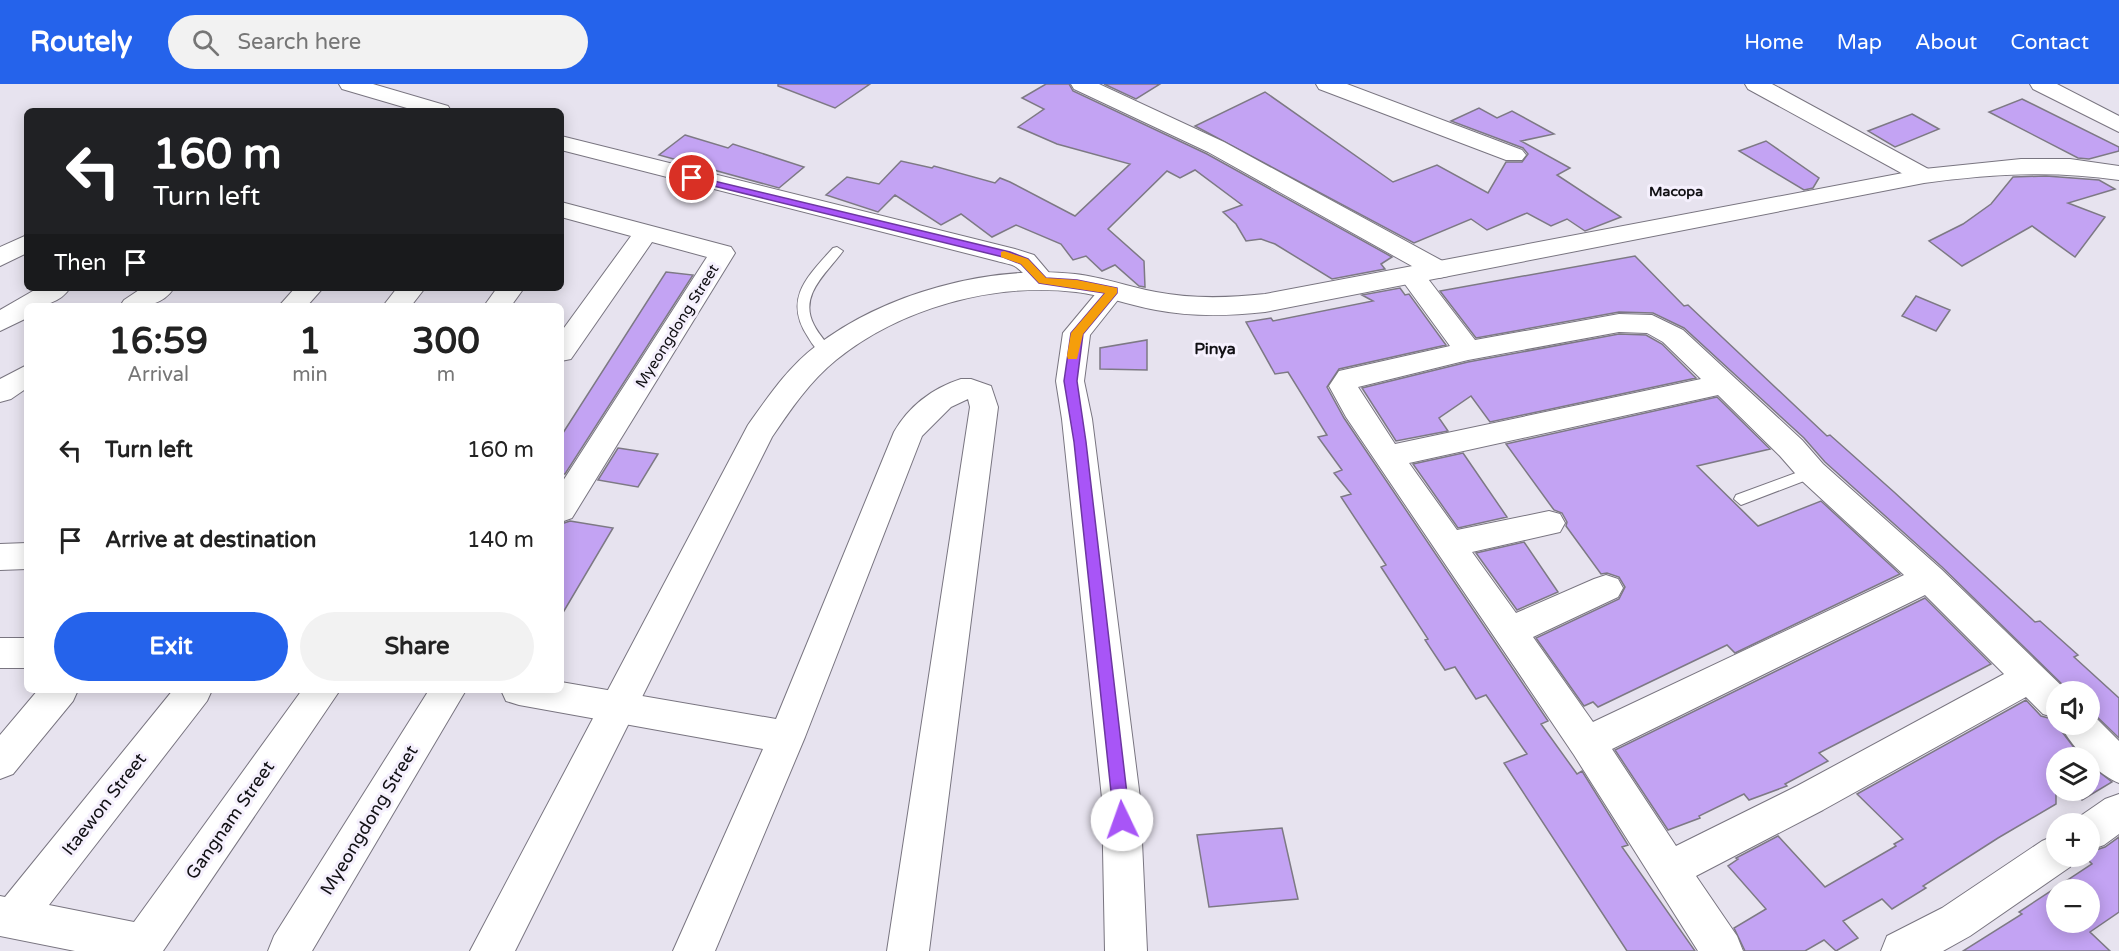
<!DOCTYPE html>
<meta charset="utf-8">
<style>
:root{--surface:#fff;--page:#f2f2f2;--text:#222;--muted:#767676;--accent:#2563eb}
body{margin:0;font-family:"Varela Round",sans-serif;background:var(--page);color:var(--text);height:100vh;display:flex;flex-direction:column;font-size:22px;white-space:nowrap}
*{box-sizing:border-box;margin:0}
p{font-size:20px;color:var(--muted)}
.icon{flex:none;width:33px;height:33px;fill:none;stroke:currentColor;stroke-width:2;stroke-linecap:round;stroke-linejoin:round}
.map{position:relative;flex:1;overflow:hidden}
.drawer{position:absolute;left:24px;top:219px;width:540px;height:390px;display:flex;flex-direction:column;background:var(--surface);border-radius:9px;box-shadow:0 3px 15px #0003}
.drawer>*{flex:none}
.top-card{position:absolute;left:24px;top:24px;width:540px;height:183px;border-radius:9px;box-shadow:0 3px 15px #0003;background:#202124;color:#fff;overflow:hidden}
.buttons{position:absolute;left:2046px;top:597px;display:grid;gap:12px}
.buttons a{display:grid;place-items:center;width:54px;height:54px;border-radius:50%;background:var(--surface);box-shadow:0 3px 15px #0003;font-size:30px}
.pin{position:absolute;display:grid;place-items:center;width:51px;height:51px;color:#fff;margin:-26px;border:3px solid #fff;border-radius:50%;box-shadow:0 2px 6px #0007}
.me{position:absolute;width:66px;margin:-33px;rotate:357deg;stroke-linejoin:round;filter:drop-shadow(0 0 4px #0008)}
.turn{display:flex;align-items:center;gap:21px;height:126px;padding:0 30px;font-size:27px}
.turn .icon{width:78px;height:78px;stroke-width:2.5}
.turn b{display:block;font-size:42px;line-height:51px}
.then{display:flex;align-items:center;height:57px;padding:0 30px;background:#0003;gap:12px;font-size:22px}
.eta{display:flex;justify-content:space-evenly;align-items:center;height:102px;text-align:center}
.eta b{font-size:36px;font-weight:700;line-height:42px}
.action{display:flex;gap:12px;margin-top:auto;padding:12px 30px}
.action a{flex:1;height:69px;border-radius:36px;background:var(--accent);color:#fff;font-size:24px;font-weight:700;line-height:69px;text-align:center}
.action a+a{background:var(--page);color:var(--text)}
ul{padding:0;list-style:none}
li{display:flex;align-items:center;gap:18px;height:90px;padding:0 30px}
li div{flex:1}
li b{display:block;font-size:22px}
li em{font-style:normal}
header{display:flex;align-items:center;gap:36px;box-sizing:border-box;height:84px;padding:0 30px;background:var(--accent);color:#fff}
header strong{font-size:28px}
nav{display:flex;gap:33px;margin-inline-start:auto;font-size:21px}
.search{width:420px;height:54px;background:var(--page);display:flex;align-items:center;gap:15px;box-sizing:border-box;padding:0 21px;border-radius:33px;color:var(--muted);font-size:22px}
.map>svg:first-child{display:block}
</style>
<header>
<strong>Routely</strong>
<div class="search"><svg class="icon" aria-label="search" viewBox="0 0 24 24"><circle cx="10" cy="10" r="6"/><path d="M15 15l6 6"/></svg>Search here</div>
<nav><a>Home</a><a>Map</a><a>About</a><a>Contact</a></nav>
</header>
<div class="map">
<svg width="2119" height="867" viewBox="0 0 2119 867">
<rect width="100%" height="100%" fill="#e7e3ef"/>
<!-- building -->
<path fill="#c3a3f3" stroke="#7d7984" stroke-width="1.5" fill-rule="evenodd" d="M778,0H870L835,24L778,2Z
M1046,0H1069L1073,7L1207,70L1392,173L1381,180L1385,185L1332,195L1275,160L1261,155L1246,157L1236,140L1223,128L1242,121L1195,86L1180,94L1167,87L1108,145L1144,177L1145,203L1139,202L1115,181L1102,187L1086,172L1073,176L1061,160L1016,141L992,153L961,130L941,141L895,111L878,128L826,111L847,93L879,100L901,77L932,84L934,82L995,99L1000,94L1010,98L1075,132L1130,80L1057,60L1018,43L1044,25L1022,14Z
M1104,0H1160L1136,15Z
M1265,8L1393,98L1437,81L1488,109L1506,78H1522L1528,70L1523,64L1451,37L1479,24L1497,34L1512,27L1554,50L1521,57L1570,84L1557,91L1621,133L1585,147L1567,135L1551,142L1527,129L1487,146L1471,135L1414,159L1195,42Z
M2022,15L2119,63V67L2089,75L2078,74L1989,28Z
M1912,30L1939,45L1895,63L1868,47Z
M685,51L728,64L733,60L804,83L779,104L659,71Z
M1766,57L1819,94L1813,104L1804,106L1739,67Z
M2046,92L2099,96L2115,105L2068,119L2105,133L2075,173L2032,142L1962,182L1929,157L1963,140L1991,120L2013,93Z
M1635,172L1684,222L1688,221L1827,352L1830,351L1894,408L2035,538L2040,537L2078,571L2074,573L2119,614V654L2090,626V608H2070L1942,483L1825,378L1804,354L1684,244L1653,229L1619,228L1476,254L1440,207Z
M666,188L693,191L565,390H561V352Z
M1400,204L1405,211L1409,210L1446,261L1339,285L1327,303L1344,334L1548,637L1541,640L1577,690L1582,687L1628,761L1622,763L1695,867H1627L1504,679L1527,670L1486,611L1476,615L1455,583L1445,586L1425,556L1428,555L1381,483L1386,481L1341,413L1351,410L1334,389L1342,386L1318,353L1327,351L1288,288L1275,290L1246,238L1271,234L1273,237L1373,217L1362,211Z
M1916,212L1950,226L1936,247L1902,232Z
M1619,250L1646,251L1662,260L1696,294L1490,338L1471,312L1439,334L1448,347L1396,357L1362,304L1468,278Z
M1147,256V286L1100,285V264Z
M1717,313L1770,365L1697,382L1758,442L1821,417L1900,490L1735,569L1727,561L1598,623L1593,618L1584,622L1536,554L1619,515L1625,503L1619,493L1607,489L1601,490L1566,442L1567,438L1562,429L1554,426L1506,360Z
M618,364L658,370L638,403L598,396Z
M1463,369L1507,433L1458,444L1413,380Z
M570,437L613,444L561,532V440Z
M1524,458L1558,508L1517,526L1476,469Z
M1925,514L1991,580L1819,669L1828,677L1785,700L1787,702L1749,716L1744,710L1699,732L1700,734L1668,746L1615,666Z
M2026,616L2041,632L2056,636V640L2082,674H2056V720L1998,754L1923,802L1926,804L1892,825L1882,815L1843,837L1858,854L1836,867L1824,856L1805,867H1745L1734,844L1766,825L1728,782L1738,775L1736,774L1778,752L1825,803L1896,762L1894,760L1903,755L1857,710Z
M2090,681L2112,698L2082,716L2072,706H2090Z
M1282,744L1298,815L1209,823L1197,751Z
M2119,753V828L2090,848L2110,867H1963L2022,830L2019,828L2092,780L2084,772H2090V768L2105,763ZM2056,806H2090V838H2056Z"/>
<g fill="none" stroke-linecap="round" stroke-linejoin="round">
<defs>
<path id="service" d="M837,163L843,167C827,189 798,211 814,241C819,251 827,259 834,268L827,272C819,270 812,260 808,253C783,215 807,193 833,164Z
M1812,383L1817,384L1819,388L1817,392L1741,421L1734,415L1736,411Z"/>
<path id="minor" d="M339,0H373L448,22L451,27H417L342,5Z
M1071,0H1099L1224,58L1448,180L1452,186L1448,192L1439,194L1422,187L1475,256L1619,230L1652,231L1683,246L1802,356L1823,380L1941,485L2068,608H2056V634L2043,630L2026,613L1823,726L1696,792L1737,852L1743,867H1698L1574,671L1346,333L1329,302L1339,287L1450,262L1399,192L1403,186H1419L1208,68L1074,5ZM1619,248L1647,249L1663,258L1701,295L1395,360L1358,303L1468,276ZM1718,311L1780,372L1801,396L1904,491L1593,638L1533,553L1618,513L1623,504L1618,495L1606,491L1594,495L1516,529L1472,468L1560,448L1565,439L1560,430L1549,427L1457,446L1409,379ZM1925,511L2004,590L1797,702L1676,762L1612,665Z
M1316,0H1347L1522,66L1526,71L1522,76H1506L1319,5Z
M1745,0H1772L1932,87L1936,92L1932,97H1916L1748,5Z
M2030,0H2057L2119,32V48L2033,5Z
M561,52L1015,165L1034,171L1056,197L1052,203C1031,208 1031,193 1016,183C1012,180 1003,179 997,177L561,66Z
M561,118L731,163L735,169L572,434L561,438V400L707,173L652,158L571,275L561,277V248L631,152L561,133Z
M27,151V169L0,182V163Z
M1112,199L1121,201L1125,207L1090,251L1084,297L1092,335L1140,714L1147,867H1105L1102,714L1062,335L1056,297L1063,249L1103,201Z
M38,204H70C60,219 44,222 27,222V234L0,247V226Z
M142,204H174C161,224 141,222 120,222L124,216Z
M295,204H323L307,222H279Z
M397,204H425L411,222H383Z
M497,204H524L511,222H484Z
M27,281V304L11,315L0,318V295Z
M961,295H971L991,302L998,323L929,867H887L970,323L968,315L951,323L922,352L805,653L715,867H673L763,665L519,621L506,617L501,606H561V598L776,635L894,348C909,322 933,304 961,295Z
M27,459V485L0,486V460Z
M0,554H27V584H0Z
M38,606H78L73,617L13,690L0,695V651Z
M173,606H212L207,617L49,821L134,838L302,606H340L163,867H75L0,852V812L5,813Z
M429,606H466L312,867H268L274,852Z
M2090,628L2119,657V699C2098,691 2070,661 2060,640H2090Z
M2119,710V750L2104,761L2090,766V740H2074L2076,735L2105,715Z
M2056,751V772H2075L2070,783L1970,852L1943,867H1881L1887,852L1942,824L2042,757Z"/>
<path id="tertiary" d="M2021,75H2070L2119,82V96C2053,86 1990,90 1924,99L1265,228C1229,232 1192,233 1156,226C1129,221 1103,211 1076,208C994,198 900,224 836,276C810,297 791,325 772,353L515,867H470L748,341C768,313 788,283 816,262C885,209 989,181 1075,190C1103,193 1129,203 1156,208C1192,215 1228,214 1265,210L1924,85Z"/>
</defs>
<!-- service casing -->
<use href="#service" stroke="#797580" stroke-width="2"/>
<!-- minor casing -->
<use href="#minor" stroke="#797580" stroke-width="2"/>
<!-- tertiary casing -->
<use href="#tertiary" stroke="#797580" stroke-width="2"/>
<!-- service -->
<use href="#service" fill="#fff" fill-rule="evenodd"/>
<!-- minor -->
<use href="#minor" fill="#fff" fill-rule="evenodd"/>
<!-- tertiary -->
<use href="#tertiary" fill="#fff" fill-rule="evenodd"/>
</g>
<!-- route -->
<path fill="#a855f7" stroke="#6d37a1" stroke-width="1.5" d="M689,91L1010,168L1028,175L1046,194L1077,196L1117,204V209L1083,250L1077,297L1086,358L1130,736L1128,741L1122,744L1116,741L1114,736L1074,358L1064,297L1071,249L1105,209L1039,199L1021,180L1003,173L689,96Z"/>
<!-- slow -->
<path fill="#f59e0b" d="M1004,167L1028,175L1046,194L1077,196L1117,204V209L1083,250L1077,275H1068L1067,272L1071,249L1105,209L1039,199L1021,180L1001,173V168Z"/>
<g text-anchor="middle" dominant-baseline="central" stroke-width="6" stroke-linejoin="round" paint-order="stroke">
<!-- far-neighbourhood labels -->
<g font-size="14" font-weight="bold" fill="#111014" stroke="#f5f0fd">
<text x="1676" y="107">Macopa</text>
</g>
<!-- street labels -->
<g font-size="15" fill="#111014" stroke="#f5f0fd">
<text transform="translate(677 242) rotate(-58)">Myeongdong Street</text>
</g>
<!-- neighbourhood labels -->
<g font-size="16" font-weight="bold" fill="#111014" stroke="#f5f0fd">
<text x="1215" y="265">Pinya</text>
</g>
<!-- near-street labels -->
<g font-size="18" fill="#111014" stroke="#f5f0fd">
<text transform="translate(104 720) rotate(-52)">Itaewon Street</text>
<text transform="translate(230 736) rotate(-55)">Gangnam Street</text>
<text transform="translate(369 736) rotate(-59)">Myeongdong Street</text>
</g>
</g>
</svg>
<div class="buttons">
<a><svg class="icon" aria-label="sound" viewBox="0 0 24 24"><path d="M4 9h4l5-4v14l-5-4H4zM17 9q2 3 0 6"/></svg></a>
<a><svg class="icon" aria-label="layers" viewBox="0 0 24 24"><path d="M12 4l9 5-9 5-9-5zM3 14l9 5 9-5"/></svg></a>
<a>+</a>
<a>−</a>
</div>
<div class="pin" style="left:692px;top:94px;background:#d93025"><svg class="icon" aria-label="arrive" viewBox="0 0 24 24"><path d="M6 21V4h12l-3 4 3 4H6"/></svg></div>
<svg class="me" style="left:1122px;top:736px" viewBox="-20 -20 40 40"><circle r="19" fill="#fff"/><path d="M0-13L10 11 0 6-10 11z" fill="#a855f7"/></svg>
<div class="top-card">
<div class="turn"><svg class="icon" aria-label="left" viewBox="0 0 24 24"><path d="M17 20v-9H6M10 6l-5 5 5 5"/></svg><div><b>160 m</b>Turn left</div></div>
<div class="then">Then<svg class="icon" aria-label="arrive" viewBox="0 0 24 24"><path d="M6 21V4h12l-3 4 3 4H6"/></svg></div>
</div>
<section class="drawer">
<div class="eta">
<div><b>16:59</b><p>Arrival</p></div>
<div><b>1</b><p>min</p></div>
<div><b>300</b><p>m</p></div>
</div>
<ul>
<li><svg class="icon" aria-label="left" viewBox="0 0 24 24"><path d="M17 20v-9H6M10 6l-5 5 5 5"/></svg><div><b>Turn left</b></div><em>160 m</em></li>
<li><svg class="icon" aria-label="arrive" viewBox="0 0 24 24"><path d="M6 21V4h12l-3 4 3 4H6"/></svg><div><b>Arrive at destination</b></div><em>140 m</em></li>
</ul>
<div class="action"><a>Exit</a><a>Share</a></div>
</section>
</div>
